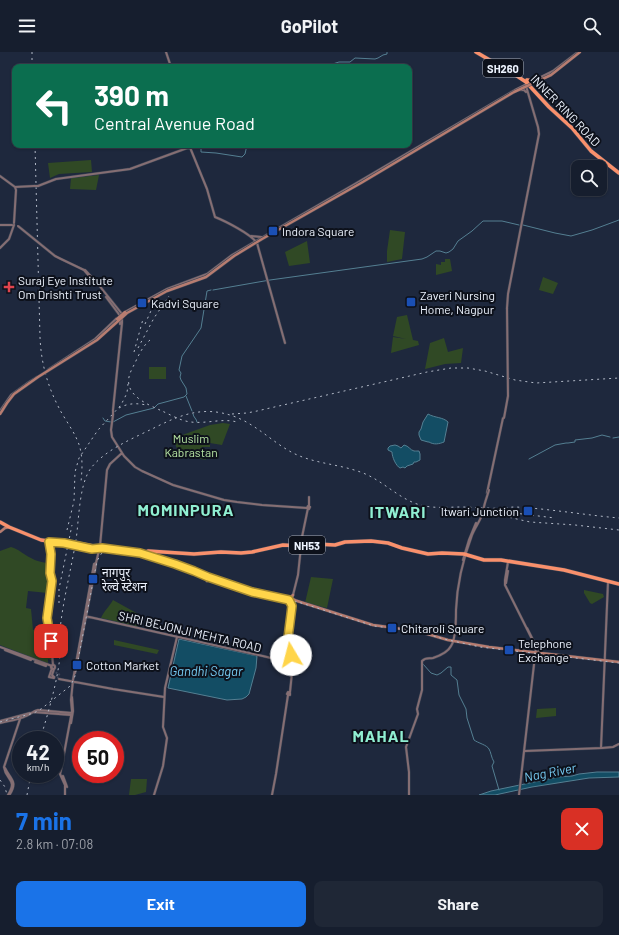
<!DOCTYPE html>
<meta charset="utf-8">
<style>
:root{--surface:#161e2e;--page:#1f2736;--text:#f1f3f6;--muted:#9ea2aa;--line:#353c4a;--accent:#1a73e8}
body{margin:0;font-family:Barlow,"Noto Sans Devanagari",sans-serif;background:var(--page);color:var(--text);height:100vh;display:flex;flex-direction:column;font-size:15px;white-space:nowrap}
*{box-sizing:border-box;margin:0}
p{font-size:13px;color:var(--muted)}
.icon{flex:none;width:22px;height:22px;fill:none;stroke:currentColor;stroke-width:2;stroke-linecap:round;stroke-linejoin:round}
.map{position:relative;height:743px;overflow:hidden}
.sheet{display:flex;flex-direction:column;background:var(--surface);flex:1}
.sheet>*{flex:none}
.guide{position:absolute;left:12px;top:12px;width:400px;height:84px;border-radius:8px;box-shadow:0 1px 3px #0004,0 0 0 1px var(--line);background:#0b6e4f;color:#fff;overflow:hidden}
.controls{position:absolute;left:571px;top:108px;display:grid;gap:8px}
.controls a{display:grid;place-items:center;width:36px;height:36px;border-radius:8px;background:var(--surface);box-shadow:0 1px 3px #0004,0 0 0 1px var(--line);font-size:20px}
.speed{position:absolute;left:12px;top:679px;display:flex;gap:8px;font-size:20px;font-weight:700;text-align:center}
.speed>*{display:grid;place-content:center;width:52px;height:52px;border-radius:50%;background:var(--surface);box-shadow:0 1px 3px #0004,0 0 0 1px var(--line);line-height:1}
.speed small{font-size:10px;font-weight:400}
.speed .limit{border:6px solid #d22;background:#fff;color:#111}
.pin{position:absolute;display:grid;place-items:center;width:34px;height:34px;color:#fff;margin:-17px;border-radius:8px;box-shadow:0 2px 6px #0006}
.me{position:absolute;width:44px;margin:-22px;rotate:352deg;stroke-linejoin:round;filter:drop-shadow(0 0 3px #0008)}
.turn{display:flex;align-items:center;gap:14px;height:84px;padding:0 16px;font-size:18px}
.turn .icon{width:52px;height:52px;stroke-width:2.5}
.turn b{display:block;font-size:28px;line-height:34px}
.round{display:grid;place-items:center;flex:none;width:42px;height:42px;border-radius:8px;background:var(--page)}
.head{display:flex;align-items:center;justify-content:space-between;height:68px;padding:0 16px}
h1{font-size:24px;font-weight:700;line-height:30px;color:var(--accent)}
.cta{display:flex;gap:8px;margin-top:auto;padding:8px 16px}
.cta a{flex:1;height:46px;border-radius:8px;background:var(--accent);color:#fff;font-size:16px;font-weight:700;line-height:46px;text-align:center}
.cta a+a{background:var(--page);color:var(--text)}
header{display:flex;justify-content:space-between;align-items:center;height:52px;padding:0 16px;background:var(--surface);font-size:18px;font-weight:700}
.map>svg:first-child{display:block}
</style>
<header><svg class="icon" aria-label="menu" viewBox="0 0 24 24"><path d="M4 6h16M4 12h16M4 18h16"/></svg>GoPilot<svg class="icon" aria-label="search" viewBox="0 0 24 24"><circle cx="10" cy="10" r="6"/><path d="M15 15l6 6"/></svg></header>
<div class="map">
<svg width="619" height="743" viewBox="0 0 619 743">
<rect width="100%" height="100%" fill="#1e283d"/>
<!-- green -->
<path fill="#304925" d="M91,108L92,120L59,122L50,126L48,111Z
M99,123L96,138L70,137L71,126Z
M390,178L405,180L402,207L387,210V199Z
M307,189L310,211L289,214L285,200Z
M445,207H450L452,219L436,223V212L441,213V210H445Z
M543,225L558,231L553,242L539,238Z
M407,263L413,288L418,289L419,293L391,301L393,285L406,287L393,284L397,265Z
M444,286L448,300L463,296L461,311L445,312L425,317L430,291Z
M149,315H166V327H149Z
M223,371L230,372L222,393L210,391V395H202L206,408L182,403C177,398 175,393 174,386L210,373Z
M11,495C19,497 24,503 31,506C36,509 41,510 47,511V522L50,531L48,541L28,539L26,556L31,557L33,578L46,577L53,609L48,607V612L0,593V499Z
M311,525L333,527L327,556L305,551Z
M584,538L603,542L604,545L592,552L590,551L584,541Z
M113,548L140,563L138,575L101,566C104,559 109,555 113,548Z
M114,588L159,598L157,602L114,593Z
M556,656V664L536,666L537,657Z
M131,727H147L146,740L135,743H129Z"/>
<!-- water -->
<path fill="#134d64" stroke="#547f92" d="M428,362C435,366 443,365 448,370C447,377 445,383 444,390C439,392 434,393 429,390H428L421,388L419,383V380L421,377L423,370Z
M395,393L398,394L401,396L404,393C409,394 410,398 414,399C416,399 418,399 419,399L420,402V408L416,410H414L413,412L407,414L405,416L403,415L400,416C396,414 392,405 392,400L388,398V396L390,394Z
M179,587L257,604L256,616L249,642L246,645L242,647L227,648L168,636Z
M597,720H619V725L589,726L532,735L495,743H479L491,739L558,725L572,724L579,722Z"/>
<g fill="none" stroke-linecap="round" stroke-linejoin="round">
<!-- stream -->
<path stroke="#547f92" stroke-width="1" d="M323,15L339,10H350L355,6L375,7L378,6L383,3L387,2V0
M192,94L201,95V100L216,101L242,105L245,102L247,93
M523,173L555,181L571,184L592,178L619,168
M213,238L270,228L422,207L427,205L436,199H440L446,201L449,200L453,197L458,189L472,179L483,169H502L519,173
M186,344L192,359
M193,362C193,365 197,367 197,370
M103,366L105,369L111,370
M113,370L126,363L154,356L158,352L184,345L187,342L186,336L181,328L180,325L181,321L179,318L182,304L201,276L207,239L211,238
M613,386L619,385
M529,407L555,393L566,391H568L575,390V388L592,386L602,383L610,385
M423,612L431,621L437,623L441,621L448,615H451V623L457,628L459,643L466,657L467,666L474,688C478,691 487,693 489,697C491,700 491,705 494,710L492,714L499,738"/>
<!-- secondary-tunnel -->
<path stroke="#3d465a" stroke-width="2" stroke-dasharray="2 1" stroke-linecap="butt" d="M53,619L60,623
M54,625L60,626"/>
<defs>
<path id="secondary" d="M166,0L171,15
M520,38H524L526,40
M189,93L207,137L215,165C225,169 251,182 257,191L285,291
M0,124L15,135L16,138L14,171
M38,134L56,127L130,117L190,95
M15,135L34,134
M0,173H12
M251,184L261,185
M0,196L9,187L14,173
M84,218H85L98,232L122,262V271L113,358
M84,218L96,232
M106,245L118,261L120,264V272
M507,256L508,242L539,82L538,75L526,34
M125,260L167,237L207,222L232,203L256,189L353,133L515,38L553,19L578,0
M48,318L49,317L95,287L117,266
M0,359L11,343L29,330L37,325
M113,363L111,378L112,385L124,404L135,415L142,419L173,433L224,448L237,450L262,453L307,456
M487,441L503,366
M308,454L310,455L309,457L307,456Z
M309,454V445
M47,488L50,502L49,519L51,530L47,555L46,571L52,602L53,613
M463,508L469,488L476,471
M508,510L505,528V533L536,595L519,743
M506,531L508,519
M292,547L298,523L302,485L308,456
M48,555L51,535
M85,564L267,605L290,611H293
M47,565L48,576L53,600
M527,576L534,590
M0,595L52,614
M537,596L542,601
M5,598L31,608
M35,610L46,614
M51 615a2 2 0 1 1 4 0a2 2 0 1 1-4 0Z
M52,616L49,625L54,626
M54,617L52,623L54,625
M75,621L95,518L96,511
M59,627L113,637L164,645
M288,640L290,641V643L287,642Z
M290,640L293,611L289,586L293,550
M33,660L71,663
M0,669L30,661
M0,671C8,669 19,668 26,664C31,662 33,659 38,658L72,661
M71,671L73,659L72,645
M601,696L608,530
M525,699L602,696L613,695L619,692
M5,716C10,727 18,729 10,742
M63,724L66,732L67,735
M8,743C18,727 6,729 4,715L21,664
M65,743V733L60,722L61,718L72,659L71,648L73,628L94,512L96,511L100,494L107,418L110,412L122,401
M154,743L163,714L167,686L163,675L165,636L177,585
M272,743L276,722L288,643
M409,743V720L406,695L418,662L417,657L422,638V609C426,605 429,607 433,606C439,604 448,600 451,594C456,587 456,567 456,558C457,532 463,507 472,483C475,475 481,468 483,460"/>
<path id="primary" d="M148,501L248,537L292,547
M195,519L208,525L233,533
M205,524L207,529L212,526
M289,547L293,543
M293,547L295,548L293,550L291,549Z
M294,548L373,573L417,579L448,588L489,595L619,610"/>
<path id="highway" d="M476,0L517,24L526,30L549,55L572,76L591,99L619,121
M528,32L527,28L534,29
M49,488L64,489
M115,497L132,499L148,503V499L194,502L221,500L241,501L252,500L283,493L302,494L316,492L335,493L345,490L371,489L388,491L402,496L428,502L442,501L464,502L484,508H501L564,518L619,532"/>
</defs>
<!-- secondary casing -->
<use href="#secondary" stroke="#3a4353" stroke-width="3"/>
<!-- primary casing -->
<use href="#primary" stroke="#3a4353" stroke-width="3.5"/>
<!-- highway casing -->
<use href="#highway" stroke="#3a4353" stroke-width="4.5"/>
<!-- secondary -->
<use href="#secondary" stroke="#856e73" stroke-width="2"/>
<!-- primary -->
<use href="#primary" stroke="#b77c70" stroke-width="2.5"/>
<!-- highway -->
<use href="#highway" stroke="#f9906c" stroke-width="3.5"/>
<!-- rail -->
<path stroke="#b2b9c7" stroke-width="1" stroke-dasharray="2 4" stroke-linecap="butt" d="M32,0V15
M35,93L40,285C41,310 47,333 59,356C65,368 77,383 80,396C83,408 82,419 81,430
M145,272L154,252
M150,288C143,294 139,302 135,311C133,315 130,320 129,325C125,344 149,353 162,359C171,363 181,369 191,370C206,372 222,366 237,370
M138,296L154,266L169,244
M134,300L143,267
M119,356C128,351 137,351 146,353
M0,361L8,347L16,340L91,291L103,282L125,262L168,238L203,226L208,223L240,200L352,135L510,42L545,25L557,18L574,5
M232,362L247,361L257,359L427,320L451,316H468L485,319L515,328L536,331L619,326
M487,458L499,463L530,470L575,473L619,478
M514,461L555,466
M67,478L74,449L75,420L79,406L98,378L121,353L127,341L128,332
M59,551V537L72,473
M60,578C63,548 71,518 76,488C79,468 79,432 91,416C106,397 134,386 156,375C182,362 204,354 233,364C256,372 272,390 293,401C315,412 340,412 363,421C383,429 397,445 417,452C432,457 447,455 461,455C470,455 478,456 487,456C497,457 507,455 516,455C551,457 585,463 619,466
M0,670L34,661L41,657L69,635L72,631L75,624L97,509L101,502L108,497L116,496L133,498L185,515L201,522L250,539L298,550L374,574L416,579L444,587L480,595L619,611
M40,688C48,661 57,632 60,604C61,594 60,583 60,573
M0,728L5,735L7,743
M27,743L31,722"/>
<defs>
<path id="secondary-bridge" d="M34,134H38
M18,174L55,204L61,207L84,218
M113,363V358
M504,366L508,344L507,256
M483,460C484,452 487,445 489,438"/>
<path id="primary-bridge" d="M117,267L125,260
M0,362L7,351L14,342L38,325L97,288L127,261L167,239L206,225L234,204L262,187L361,131L514,40L551,23L580,0
M0,480L5,476L9,475"/>
<path id="highway-bridge" d="M0,470L9,475L41,488L56,490L92,497L102,496L115,497
M67,489L93,494H100"/>
</defs>
<!-- secondary-bridge casing -->
<use href="#secondary-bridge" stroke="#3a4353" stroke-width="3" stroke-linecap="butt"/>
<!-- primary-bridge casing -->
<use href="#primary-bridge" stroke="#3a4353" stroke-width="3.5" stroke-linecap="butt"/>
<!-- highway-bridge casing -->
<use href="#highway-bridge" stroke="#3a4353" stroke-width="4.5" stroke-linecap="butt"/>
<!-- secondary-bridge -->
<use href="#secondary-bridge" stroke="#856e73" stroke-width="2"/>
<!-- primary-bridge -->
<use href="#primary-bridge" stroke="#b77c70" stroke-width="2.5"/>
<!-- highway-bridge -->
<use href="#highway-bridge" stroke="#f9906c" stroke-width="3.5"/>
</g>
<g fill="none" stroke-linecap="round" stroke-linejoin="round">
<defs>
<path id="route" d="M51,589L47,566L52,529L50,521L51,502L49,490L64,491L92,497L102,496L140,501L175,512L194,519L208,525L252,540L289,548L292,554L288,586L291,603"/>
</defs>
<!-- route casing -->
<use href="#route" stroke="#a68a30" stroke-width="10"/>
<!-- route -->
<use href="#route" stroke="#ffd54a" stroke-width="7"/>
</g>
<!-- markers -->
<g fill="#1a4fb4" stroke="#0d111b" stroke-width="1.5">
<rect x="268" y="174" width="10" height="10" rx="2"/>
<rect x="406" y="245" width="10" height="10" rx="2"/>
<rect x="137" y="246" width="10" height="10" rx="2"/>
<rect x="523" y="454" width="10" height="10" rx="2"/>
<rect x="88" y="522" width="10" height="10" rx="2"/>
<rect x="387" y="571" width="10" height="10" rx="2"/>
<rect x="504" y="593" width="10" height="10" rx="2"/>
<rect x="72" y="608" width="10" height="10" rx="2"/>
</g>
<path fill="#e0444e" stroke="#0d111b" stroke-width="1.5" d="M7 229h4v4h4v4h-4v4h-4v-4h-4v-4h4z"/>
<g text-anchor="middle" dominant-baseline="central" stroke-width="4" stroke-linejoin="round" paint-order="stroke">
<!-- shield labels -->
<g fill="#0d111b" stroke="#aaafba" stroke-width="1">
<rect x="483" y="7" width="40" height="18" rx="3"/>
<rect x="289" y="484" width="36" height="18" rx="3"/>
</g>
<g font-size="11" font-weight="bold" fill="#edf3fe">
<text x="503" y="16">SH260</text>
<text x="307" y="493">NH53</text>
</g>
<!-- street labels -->
<g font-size="12" fill="#edf3fe" stroke="#0d111b">
<text transform="translate(566 58) rotate(46)">INNER RING ROAD</text>
<text transform="translate(190 579) rotate(13)">SHRI BEJONJI MEHTA ROAD</text>
</g>
<!-- poi labels -->
<g font-size="12" fill="#edf3fe" stroke="#0d111b" text-anchor="start">
<text x="282" y="179">Indora Square</text>
<text x="18" y="228">Suraj Eye Institute<tspan x="18" dy="14">Om Drishti Trust</tspan></text>
<text x="420" y="243">Zaveri Nursing<tspan x="420" dy="14">Home, Nagpur</tspan></text>
<text x="151" y="251">Kadvi Square</text>
<text x="519" y="459" text-anchor="end">Itwari Junction</text>
<text x="102" y="520">नागपुर<tspan x="102" dy="14">रेल्वे स्टेशन</tspan></text>
<text x="401" y="576">Chitaroli Square</text>
<text x="518" y="591">Telephone<tspan x="518" dy="14">Exchange</tspan></text>
<text x="86" y="613">Cotton Market</text>
</g>
<!-- park labels -->
<g font-size="12" fill="#b6e4a3" stroke="#0d111b">
<text x="191" y="386">Muslim<tspan x="191" dy="14">Kabrastan</tspan></text>
</g>
<!-- water labels -->
<g font-size="13" font-style="italic" fill="#76cbf2" stroke="#0d111b">
<text x="206" y="619">Gandhi Sagar</text>
<text transform="translate(550 720) rotate(-11)">Nag River</text>
</g>
<!-- district labels -->
<g font-size="16" font-weight="bold" letter-spacing="1" fill="#90efd2" stroke="#0d111b">
<text x="186" y="457">MOMINPURA</text>
<text x="398" y="459">ITWARI</text>
<text x="381" y="683">MAHAL</text>
</g>
</g>
</svg>
<div class="controls">
<a><svg class="icon" aria-label="search" viewBox="0 0 24 24"><circle cx="10" cy="10" r="6"/><path d="M15 15l6 6"/></svg></a>
</div>
<div class="speed"><div>42<small>km/h</small></div><div class="limit">50</div></div>
<div class="pin" style="left:51px;top:589px;background:#d93025"><svg class="icon" aria-label="arrive" viewBox="0 0 24 24"><path d="M6 21V4h12l-3 4 3 4H6"/></svg></div>
<svg class="me" style="left:291px;top:603px" viewBox="-20 -20 40 40"><circle r="19" fill="#fff"/><path d="M0-13L10 11 0 6-10 11z" fill="#ffd54a"/></svg>
<div class="guide">
<div class="turn"><svg class="icon" aria-label="left" viewBox="0 0 24 24"><path d="M17 20v-9H6M10 6l-5 5 5 5"/></svg><div><b>390 m</b>Central Avenue Road</div></div>
</div>
</div>
<section class="sheet">
<div class="head"><div><h1>7 min</h1><p>2.8 km · 07:08</p></div><a class="round" style="background:#d93025;color:#fff"><svg class="icon" aria-label="close" viewBox="0 0 24 24"><path d="M6 6l12 12M18 6L6 18"/></svg></a></div>
<div class="cta"><a>Exit</a><a>Share</a></div>
</section>
